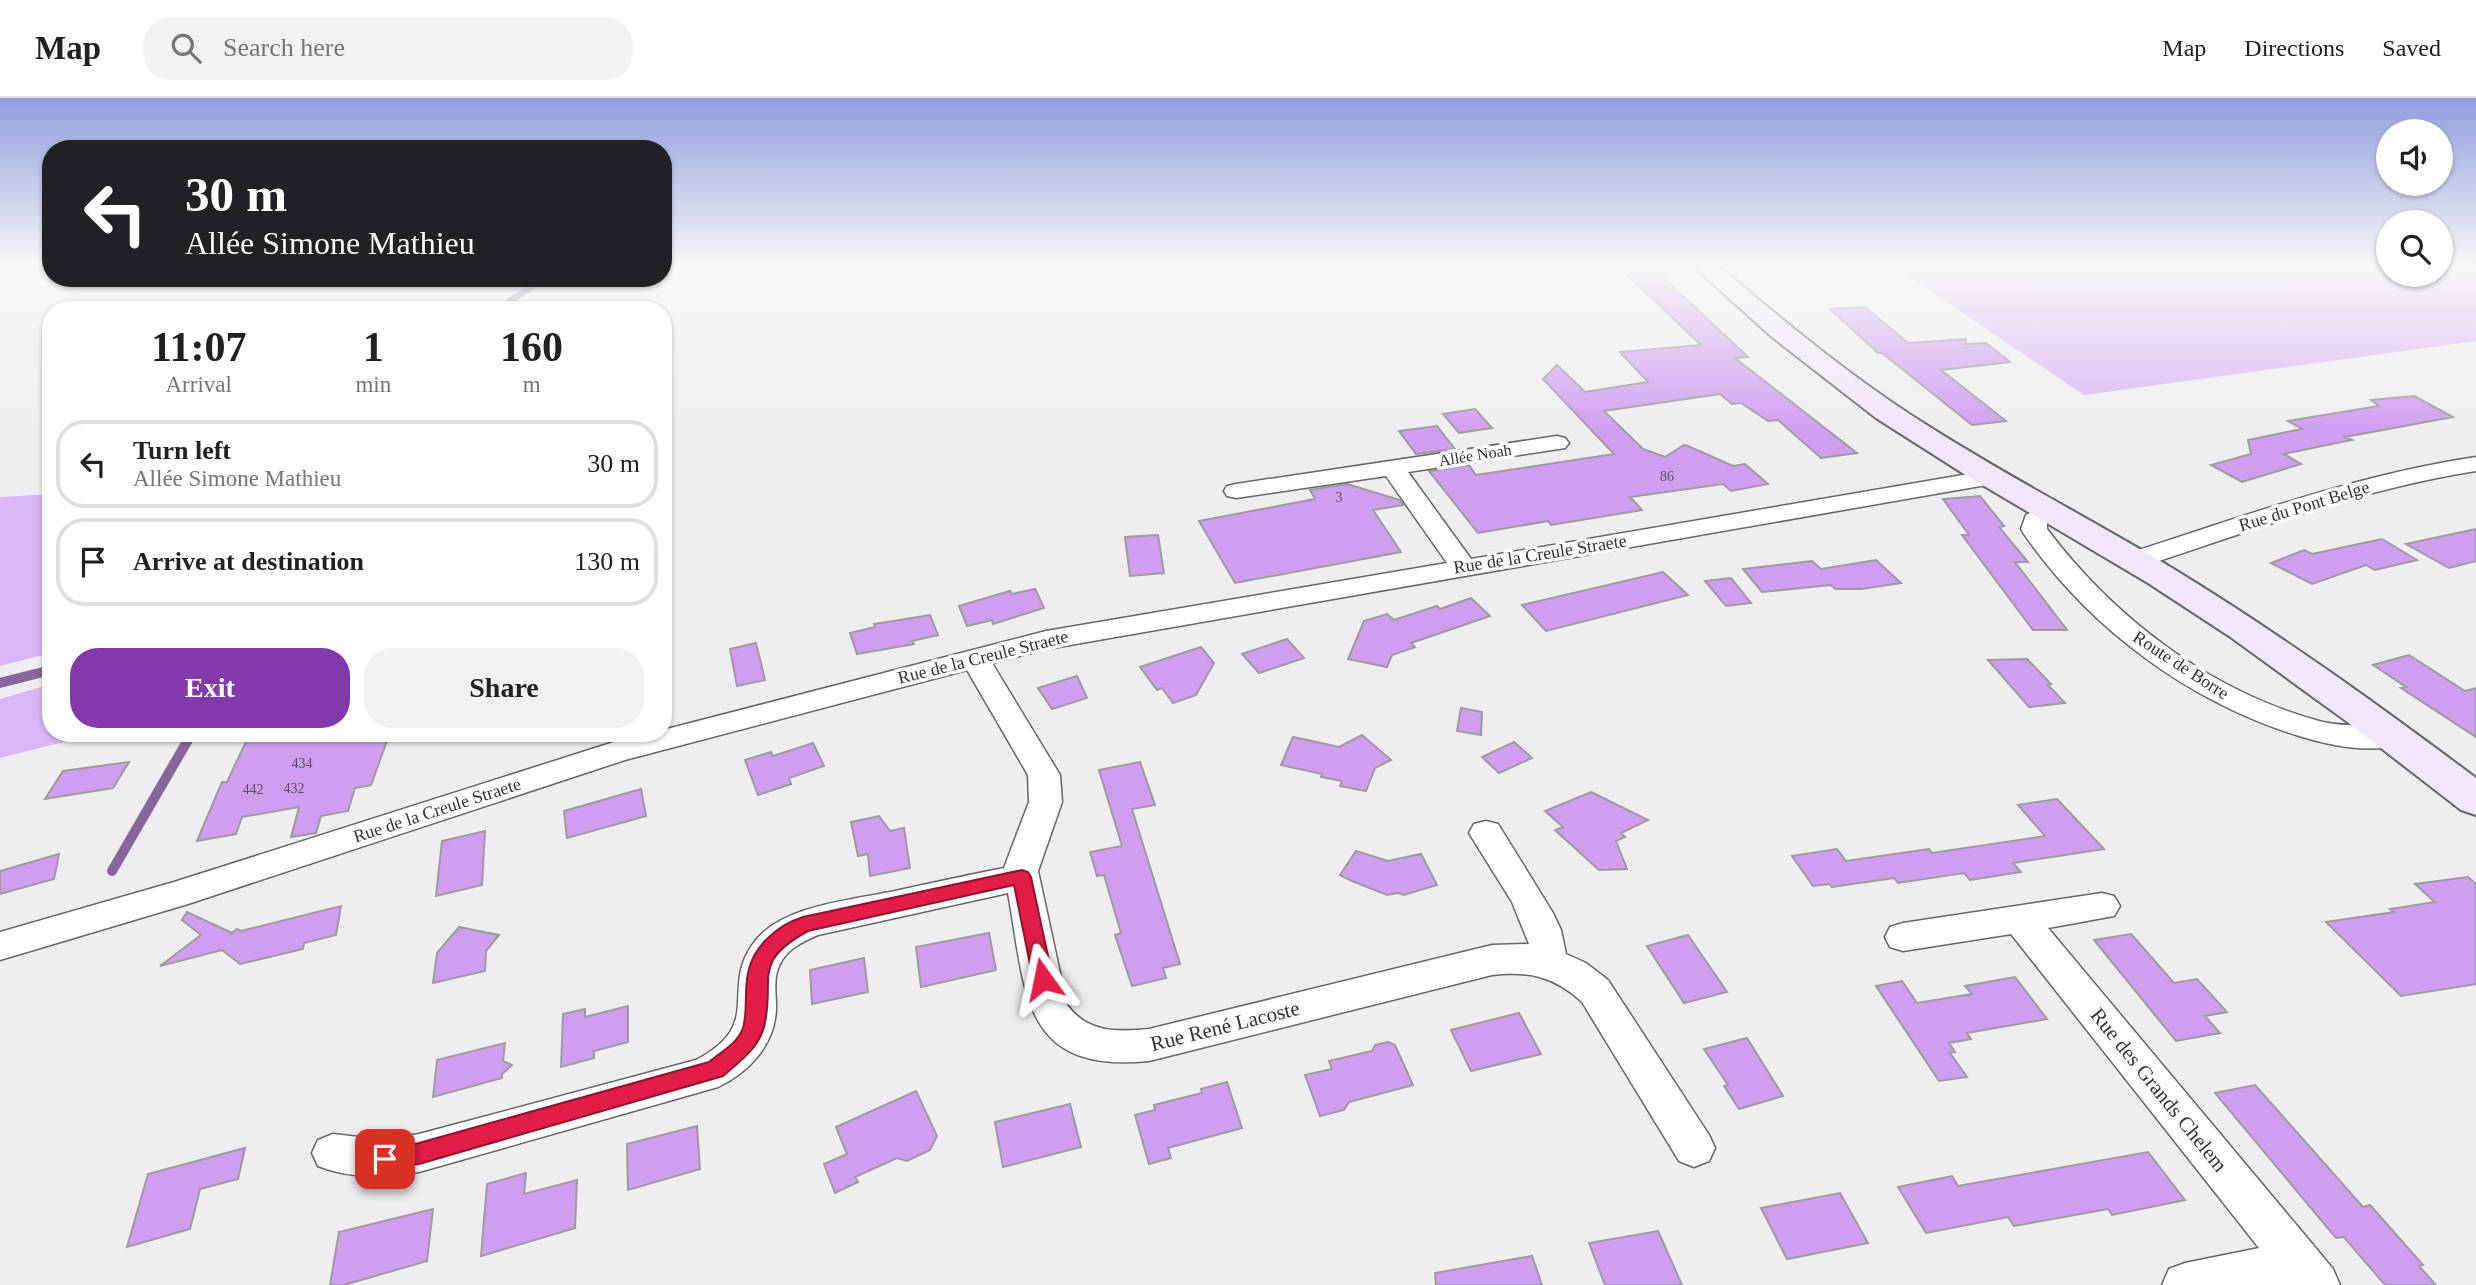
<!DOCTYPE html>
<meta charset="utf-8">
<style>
:root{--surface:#fff;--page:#f2f2f2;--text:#202124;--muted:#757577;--line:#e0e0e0;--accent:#8239ab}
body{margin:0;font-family:"Times New Roman",serif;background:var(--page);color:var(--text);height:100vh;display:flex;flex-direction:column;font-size:26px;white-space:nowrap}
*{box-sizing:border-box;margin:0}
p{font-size:23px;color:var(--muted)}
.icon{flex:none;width:38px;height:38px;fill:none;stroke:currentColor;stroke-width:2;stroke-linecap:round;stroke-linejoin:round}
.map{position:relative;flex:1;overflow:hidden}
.panel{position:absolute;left:42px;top:203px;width:630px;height:441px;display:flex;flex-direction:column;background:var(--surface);border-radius:28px;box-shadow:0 2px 5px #0004}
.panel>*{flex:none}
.hud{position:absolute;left:42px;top:42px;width:630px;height:147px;border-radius:28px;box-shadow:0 2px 5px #0004;background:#202124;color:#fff;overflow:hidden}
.buttons{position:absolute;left:2376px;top:21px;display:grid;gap:14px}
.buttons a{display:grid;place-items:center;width:77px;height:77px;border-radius:50%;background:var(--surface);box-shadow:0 2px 5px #0004;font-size:35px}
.pin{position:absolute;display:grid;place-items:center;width:60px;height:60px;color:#fff;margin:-30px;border-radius:14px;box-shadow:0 4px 10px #0006}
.me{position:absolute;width:77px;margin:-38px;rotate:348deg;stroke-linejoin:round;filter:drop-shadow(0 0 5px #0008)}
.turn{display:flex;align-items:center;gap:24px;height:147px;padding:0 28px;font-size:32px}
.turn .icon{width:91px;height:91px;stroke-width:2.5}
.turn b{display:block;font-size:49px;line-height:60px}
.eta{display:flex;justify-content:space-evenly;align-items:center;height:119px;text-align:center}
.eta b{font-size:42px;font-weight:700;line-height:49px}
.cta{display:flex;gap:14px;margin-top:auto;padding:14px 28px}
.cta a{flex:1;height:80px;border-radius:28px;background:var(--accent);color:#fff;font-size:28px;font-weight:700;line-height:80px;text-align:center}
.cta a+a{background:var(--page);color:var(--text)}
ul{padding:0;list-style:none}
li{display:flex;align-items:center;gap:21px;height:88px;margin:0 14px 10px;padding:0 14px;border:4px solid var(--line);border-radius:28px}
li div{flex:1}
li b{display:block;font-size:26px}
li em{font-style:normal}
header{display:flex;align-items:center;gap:42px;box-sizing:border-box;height:98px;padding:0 35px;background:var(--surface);border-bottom:2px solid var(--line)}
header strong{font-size:33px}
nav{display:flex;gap:38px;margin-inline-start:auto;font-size:24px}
.search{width:490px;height:63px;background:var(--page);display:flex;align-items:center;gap:18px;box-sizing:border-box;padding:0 24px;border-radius:28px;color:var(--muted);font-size:26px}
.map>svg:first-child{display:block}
</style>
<header>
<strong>Map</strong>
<div class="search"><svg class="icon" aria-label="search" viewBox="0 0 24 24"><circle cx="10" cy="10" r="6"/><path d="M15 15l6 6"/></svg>Search here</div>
<nav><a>Map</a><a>Directions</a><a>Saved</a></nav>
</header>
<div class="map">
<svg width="2476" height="1187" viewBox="0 0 2476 1187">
<rect width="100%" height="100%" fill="#efedf0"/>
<!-- green -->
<path fill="#dbb6f6" d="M1895,169H2389V177H2441V169H2476V243L2084,297Z
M51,396V555L0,568V399Z
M51,586V635H99L0,660V601Z"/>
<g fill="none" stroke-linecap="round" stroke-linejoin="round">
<!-- stream-far1 -->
<path stroke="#87669f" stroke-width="6" d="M495,212L546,180"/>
<!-- stream -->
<path stroke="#87669f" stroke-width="10" d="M0,585L51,572
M112,773L192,635"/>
</g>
<!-- building -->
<path fill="#d09ef1" stroke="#9d9b9e" stroke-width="2" d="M1619,169H1652L1748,259L1735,260L1857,355L1821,360L1778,322L1768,323L1741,305L1732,306L1720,296L1604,313L1643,351L1665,359L1684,347L1688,348L1733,368L1745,366L1768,386L1731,393L1723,386L1630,399L1642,412L1551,427L1548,423L1478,435L1429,373L1469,367L1476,377L1614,356L1543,281L1557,267L1585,294L1648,284L1620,254L1701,247Z
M1865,209L1908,245L1966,241L1965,246L1986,245L2010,264L1941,272L2006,323L1972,327L1882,255H1878L1830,211Z
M2414,298L2453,319L2345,339L2352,342L2284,356L2301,366L2242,384L2211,367L2251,356L2248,342L2302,331L2288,323L2379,308L2371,302Z
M1475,311L1492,330L1459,335L1443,316Z
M1437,328L1455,351L1416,356L1399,333Z
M1347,386L1400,402L1403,407L1373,412L1401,454L1235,485L1199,423L1315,401L1310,392Z
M1980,398L2004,428L1999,429L2028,464H2015L2067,532H2033L1962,437H1969L1943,401Z
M2476,431V463L2449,470L2406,446Z
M1158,437L1164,475L1130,478L1125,439Z
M2382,441L2417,462L2375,472L2366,467L2312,486L2271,465L2304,452L2312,456Z
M1876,462L1901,485L1861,491H1835L1831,487L1762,494L1743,471L1812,463L1821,471Z
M1663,474L1688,497L1546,533L1522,507Z
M1731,480L1751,505L1726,508L1705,483Z
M1035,491L1044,510L993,526L992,522L967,528L959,508L1010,493L1012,496Z
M1471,500L1490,518L1411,545L1415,549L1392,557L1387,569L1348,561L1364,523L1387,516L1394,522L1437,508L1440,511Z
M930,517L938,537L912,543L914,546L857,556L850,535L875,529L874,526Z
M1287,541L1304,560L1259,575L1242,556Z
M756,545L765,582L737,588L730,551Z
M1201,549L1214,565L1196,597L1173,605L1162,590L1157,592L1140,569Z
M2409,557L2465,593L2476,590V639L2401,590L2406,589L2373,567Z
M2027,561L2051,586L2048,587L2065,605L2029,609L1988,562Z
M1077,578L1087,600L1052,611L1038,590Z
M1461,610L1482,614L1481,637L1457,633Z
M250,635H371V638L388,640L371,687L355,690L348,713L321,718L316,735L291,739L299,709L242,719L236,736L197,743L222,684H227Z
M1362,637L1391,662L1375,670L1366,693L1340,688L1342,683L1321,679L1322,676L1281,667L1293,639L1339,649Z
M1514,644L1532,660L1499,675L1482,659Z
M813,645L824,668L789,680L791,686L758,697L745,662L771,654L773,658Z
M129,664L113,690L45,701L63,673Z
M1140,664L1155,707L1132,711L1180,866L1163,870L1166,880L1132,888L1115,837L1121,835L1104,777L1097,778L1090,754L1122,748L1099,672Z
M641,691L646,718L567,740L564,713Z
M1591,694L1648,722L1621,735L1625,739L1616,743L1627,771L1599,772L1555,732L1563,729L1545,713Z
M2057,701L2104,751L2013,765L2021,774L1970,782L1964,775L1898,785L1894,780L1832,789L1829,786L1813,788L1792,758L1837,751L1846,763L1929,751L1932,755L2045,738L2018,707Z
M879,718L890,733L904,730L910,770L870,778L868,756L858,758L851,724Z
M485,733L482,787L436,798L442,743Z
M1356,753L1388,763L1421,756L1437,787L1404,797L1398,795L1387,797L1352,783L1340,777Z
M59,756L54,781L0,796V773Z
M2468,779L2476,786V886L2401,898L2326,824L2394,814L2390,811L2435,804L2415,786Z
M341,808L336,837L304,845L303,851L240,866L222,852L160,868L201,837L182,822L187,814L232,835L237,831L241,833Z
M459,829L499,837L486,853L485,873L433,885L437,855Z
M989,835L996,872L921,889L916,849Z
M2131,836L2174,885L2197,881L2227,914L2205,918L2220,935L2176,943L2094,842Z
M1688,837L1727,894L1684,905L1647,848Z
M864,860L868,894L812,906L810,872Z
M2015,879L2047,921L1967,935L1971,941L1949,945L1955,954L1950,955L1967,979L1939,983L1876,888L1902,883L1917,905L1972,896L1965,888Z
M628,908V944L594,953V960L561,969L563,916L585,911V919Z
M1519,915L1541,956L1471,973L1451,932Z
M1747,940L1783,998L1739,1011L1724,988L1728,987L1704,951Z
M1388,944L1395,947L1413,987L1349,1004L1344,1012L1320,1018L1305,977L1332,971L1329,963L1372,953L1375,947Z
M505,945L503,963L512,967L502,976V980L433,999L437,962Z
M1227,984L1242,1030L1168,1050L1171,1060L1149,1066L1135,1017L1155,1012L1154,1007L1202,995L1201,991Z
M2255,987L2363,1109L2370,1107L2423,1167L2419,1168L2436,1187H2385L2344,1139L2336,1140L2215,995Z
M916,993L937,1038L930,1052L907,1063L897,1060L855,1079L858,1084L835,1095L824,1066L847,1056L836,1029Z
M1070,1006L1081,1049L1003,1069L995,1024Z
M697,1028L700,1071L628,1092L627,1046Z
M245,1050L238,1081L200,1091L190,1131L127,1149L148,1076Z
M2148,1054L2185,1102L2112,1117L2108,1111L2014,1128L2008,1119L1926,1135L1898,1089L1952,1078L1958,1088Z
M526,1075L524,1096L577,1082L575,1130L481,1158L487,1086Z
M1840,1095L1868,1145L1787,1161L1761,1110Z
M433,1111L427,1163L344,1187H330L339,1134Z
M1658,1133L1682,1187H1605L1589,1145Z
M1532,1158L1542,1187H1436L1435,1175Z"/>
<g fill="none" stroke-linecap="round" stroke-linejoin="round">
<defs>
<path id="street" d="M1557,338L1565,340L1569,345L1565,350L1408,374L1471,461L1992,372L2001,374L2004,379L2001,384L1992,386L1047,551L992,565L1060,677L1062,704L1038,773L1067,907C1088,935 1117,934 1149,931L1492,847L1529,846L1512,804L1469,735L1474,726L1486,723L1498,726L1553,815L1561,832L1566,856L1586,865L1608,882L1709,1037L1715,1050L1709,1063L1694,1069L1679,1063L1582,904C1554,878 1529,873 1492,877L1149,963C1020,976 1026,893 1008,795L818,837C804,843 787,851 780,866C773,879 776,895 776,909C776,946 749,974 718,989L419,1074C385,1080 351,1081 318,1068L312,1055L318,1042L333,1036L385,1042L419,1036L696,962C767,925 717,890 756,842C784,807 853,802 895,793C931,785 968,777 1004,770L1029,704L1028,677L967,572L625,662L188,806L0,862V834L174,784L617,643L649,635H663V632L1046,533L1447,465L1386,378L1236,400L1227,398L1224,393L1227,388L1236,386Z
M2476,359V373C2361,391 2254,432 2144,468L2135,470L2126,468L2122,462L2126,456C2242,419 2355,377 2476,359Z
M2050,405L2059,408L2063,413L2047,425V431C2114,520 2210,593 2319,623C2347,631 2377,624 2404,632L2408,639L2404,646C2370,656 2332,648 2299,638C2189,604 2090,531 2024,436L2021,431L2026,417Z
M2102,795L2114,798L2120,808L2114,818L2048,830L2314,1148L2333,1171L2340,1187H2162L2169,1171L2185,1165L2259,1150L2011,836L1903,853L1890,849L1885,839L1890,829L1903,825Z"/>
<path id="secondary" d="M1694,169H1720C1786,225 1852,280 1925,326C2005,377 2090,421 2172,470C2277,534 2377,606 2476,680V717L2461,712L2346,623L2229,538L2148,485L1964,376L1876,320L1772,239Z"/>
</defs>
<!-- street casing -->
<use href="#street" stroke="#666567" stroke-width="3"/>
<!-- secondary casing -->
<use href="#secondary" stroke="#666567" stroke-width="4"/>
<!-- street -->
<use href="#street" fill="#fff" fill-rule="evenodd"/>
<!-- secondary -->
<use href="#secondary" fill="#f2e6fa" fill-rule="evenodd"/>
</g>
<!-- sky -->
<linearGradient id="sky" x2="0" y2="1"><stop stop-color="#8f9ddd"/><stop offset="0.5" stop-color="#f8f7f8"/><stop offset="1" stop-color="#f8f7f8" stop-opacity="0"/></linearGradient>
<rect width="2476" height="335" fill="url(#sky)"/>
<!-- route -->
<path fill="#e11d48" stroke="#92132f" stroke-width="2" d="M1022,772L1028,774L1031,779L1053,881L1050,887L1043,889L1036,887L1033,881L1014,787L808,833C750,865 776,880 764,929C758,951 739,964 723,978L419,1066L385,1071L377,1068L374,1061L377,1054L419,1045L709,964C721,954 738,945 743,930C748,913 744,893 748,875C753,848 778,827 803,819Z"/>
<g text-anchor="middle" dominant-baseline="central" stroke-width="7" stroke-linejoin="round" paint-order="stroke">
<!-- number labels -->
<g font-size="14" fill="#5b4e64">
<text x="1667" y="378">86</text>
<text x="1339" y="399">3</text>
<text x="302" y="665">434</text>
<text x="294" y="690">432</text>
<text x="253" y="691">442</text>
</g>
<!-- far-street labels -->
<g font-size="16" fill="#343435" stroke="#fcfbfe">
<text transform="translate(1475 357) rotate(-9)">Allée Noah</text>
</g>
<!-- street labels -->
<g font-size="18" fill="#343435" stroke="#fcfbfe">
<text transform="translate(2304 408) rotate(-17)">Rue du Pont Belge</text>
<text transform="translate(1540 456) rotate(-9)">Rue de la Creule Straete</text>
<text transform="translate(983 559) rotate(-14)">Rue de la Creule Straete</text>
<text transform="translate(2181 567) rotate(33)">Route de Borre</text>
<text transform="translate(437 712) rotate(-18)">Rue de la Creule Straete</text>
</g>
<!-- near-street labels -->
<g font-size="21" fill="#343435" stroke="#fcfbfe">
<text transform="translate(1225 928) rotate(-14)">Rue René Lacoste</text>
<text transform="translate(2159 992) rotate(51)">Rue des Grands Chelem</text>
</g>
</g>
</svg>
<div class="buttons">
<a><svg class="icon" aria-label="sound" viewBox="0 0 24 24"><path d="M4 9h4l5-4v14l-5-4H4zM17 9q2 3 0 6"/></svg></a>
<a><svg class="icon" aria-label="search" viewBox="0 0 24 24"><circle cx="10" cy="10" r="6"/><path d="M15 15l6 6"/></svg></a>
</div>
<div class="pin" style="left:385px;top:1061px;background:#d93025"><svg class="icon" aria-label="arrive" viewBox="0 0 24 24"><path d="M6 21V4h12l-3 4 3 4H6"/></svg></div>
<svg class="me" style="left:1043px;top:881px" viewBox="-20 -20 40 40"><path d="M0-17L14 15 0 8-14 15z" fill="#e11d48" stroke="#fff" stroke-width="4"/></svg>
<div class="hud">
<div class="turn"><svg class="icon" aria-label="left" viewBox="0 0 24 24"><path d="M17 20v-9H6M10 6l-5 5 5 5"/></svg><div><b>30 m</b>Allée Simone Mathieu</div></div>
</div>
<section class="panel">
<div class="eta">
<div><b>11:07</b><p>Arrival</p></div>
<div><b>1</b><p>min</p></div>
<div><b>160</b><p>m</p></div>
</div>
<ul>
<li><svg class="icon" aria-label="left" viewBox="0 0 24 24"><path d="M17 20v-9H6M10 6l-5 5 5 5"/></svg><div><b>Turn left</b><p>Allée Simone Mathieu</p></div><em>30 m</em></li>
<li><svg class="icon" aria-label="arrive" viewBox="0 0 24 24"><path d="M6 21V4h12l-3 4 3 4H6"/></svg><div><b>Arrive at destination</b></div><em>130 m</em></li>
</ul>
<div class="cta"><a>Exit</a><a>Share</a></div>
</section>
</div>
